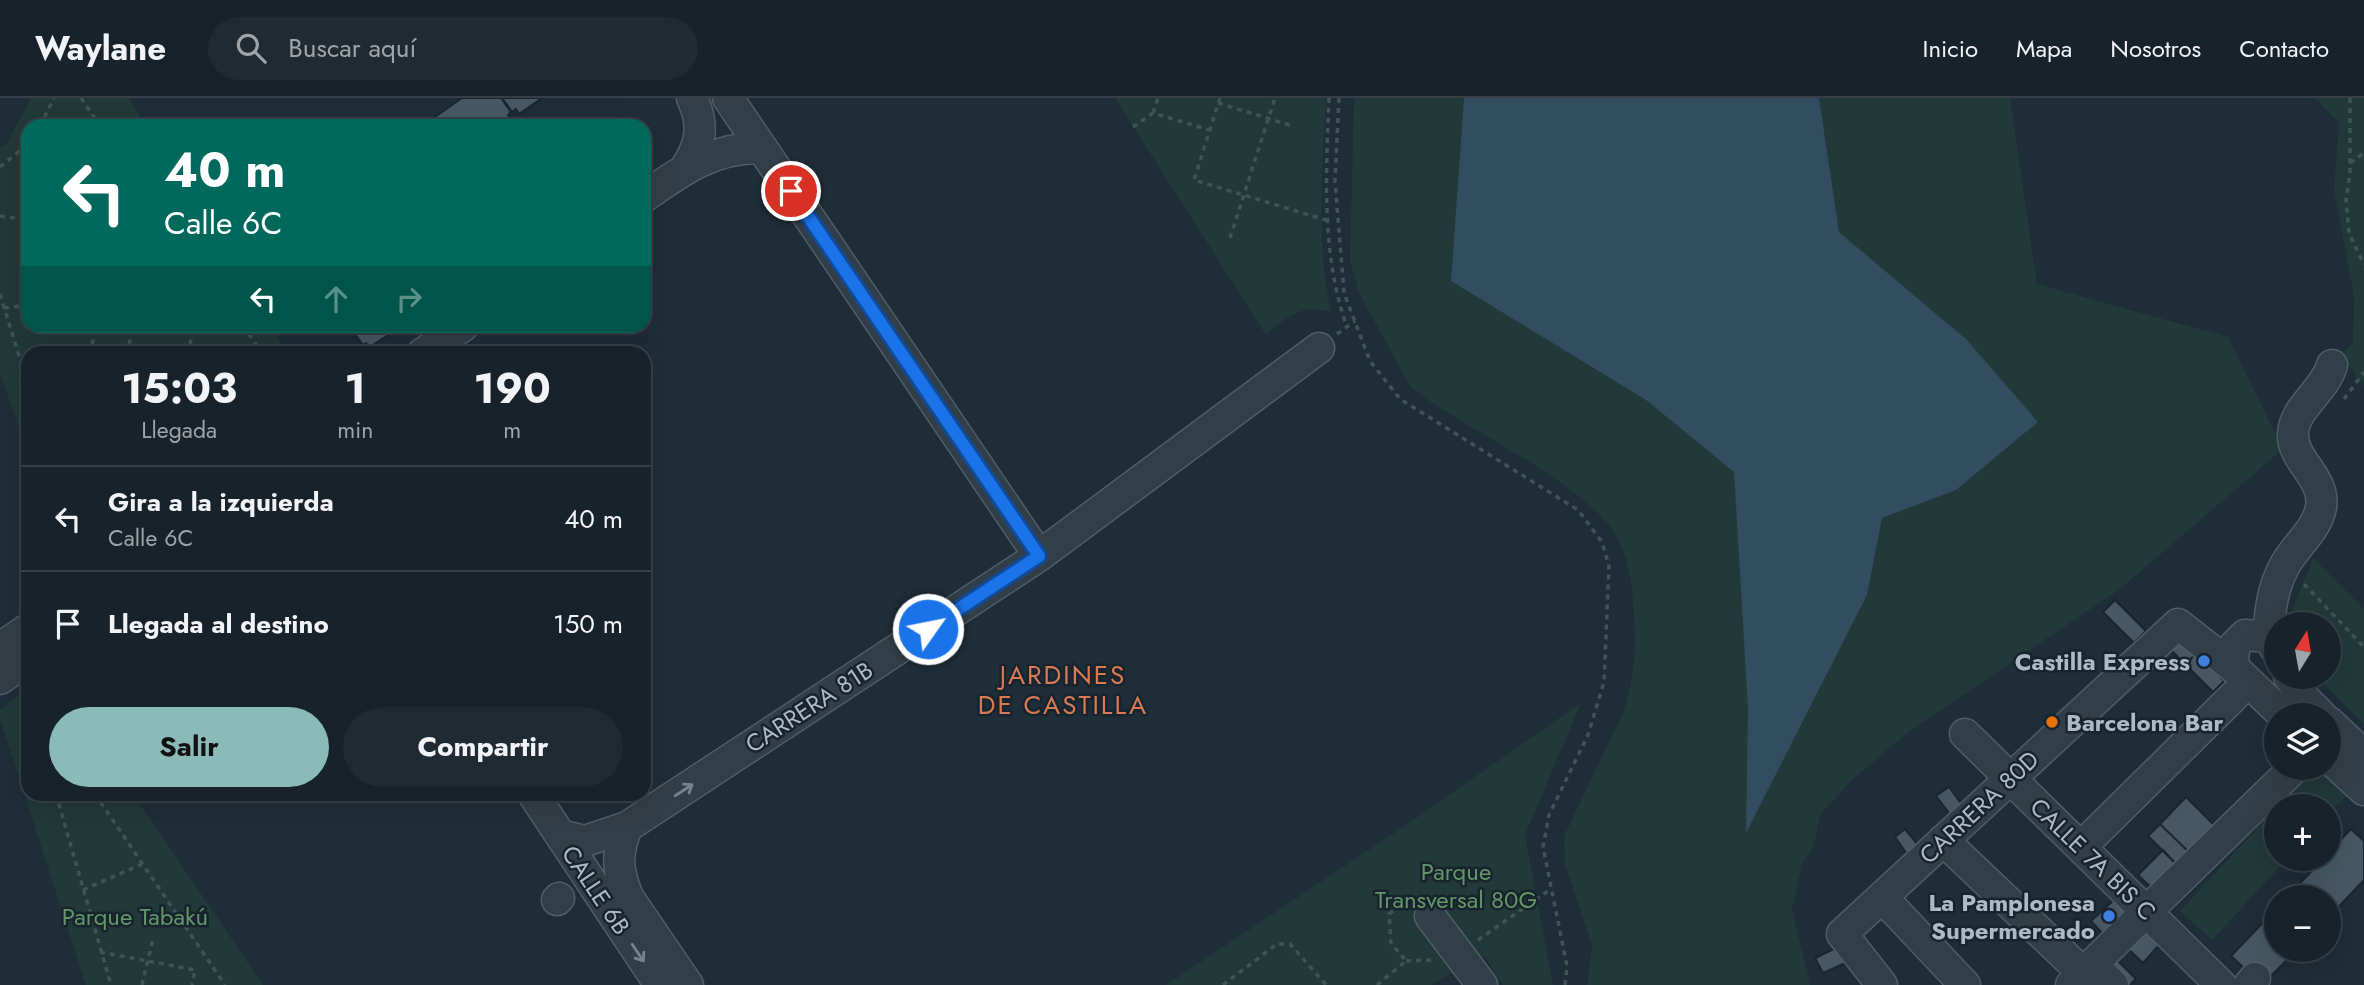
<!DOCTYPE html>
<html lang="es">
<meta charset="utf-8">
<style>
:root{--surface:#17222a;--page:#202a32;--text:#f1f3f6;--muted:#9ea4a8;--line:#363f47;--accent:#8bbbb9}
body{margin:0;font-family:Jost,sans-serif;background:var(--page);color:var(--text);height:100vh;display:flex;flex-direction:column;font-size:26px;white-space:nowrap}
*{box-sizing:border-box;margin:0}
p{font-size:23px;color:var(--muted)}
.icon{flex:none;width:38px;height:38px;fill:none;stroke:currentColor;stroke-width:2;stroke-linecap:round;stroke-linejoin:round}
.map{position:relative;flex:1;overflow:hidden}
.sheet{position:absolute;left:21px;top:248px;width:630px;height:455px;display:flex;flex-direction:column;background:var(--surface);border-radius:21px;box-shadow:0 7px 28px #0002,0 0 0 2px var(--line)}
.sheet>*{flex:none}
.banner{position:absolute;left:21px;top:21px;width:630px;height:214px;border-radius:21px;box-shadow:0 7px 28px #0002,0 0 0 2px var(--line);background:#00695c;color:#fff;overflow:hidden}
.needle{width:46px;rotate:11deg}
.fabs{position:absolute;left:2264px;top:514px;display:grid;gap:14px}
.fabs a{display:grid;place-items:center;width:77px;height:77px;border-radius:50%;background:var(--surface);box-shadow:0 7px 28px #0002,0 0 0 2px var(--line);font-size:35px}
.pin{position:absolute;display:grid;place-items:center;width:60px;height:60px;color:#fff;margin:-30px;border:4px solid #fff;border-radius:50%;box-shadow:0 2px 7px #0007}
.me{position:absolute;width:77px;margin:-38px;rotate:57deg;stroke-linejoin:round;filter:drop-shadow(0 0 5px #0008)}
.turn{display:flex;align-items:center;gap:24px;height:147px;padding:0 28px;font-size:32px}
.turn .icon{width:91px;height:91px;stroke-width:2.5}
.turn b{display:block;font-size:49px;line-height:60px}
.lanes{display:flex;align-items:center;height:66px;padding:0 28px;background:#0003;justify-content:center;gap:35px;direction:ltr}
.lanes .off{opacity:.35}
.eta{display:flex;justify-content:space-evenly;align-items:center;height:119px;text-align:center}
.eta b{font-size:42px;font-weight:700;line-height:49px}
.button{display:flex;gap:14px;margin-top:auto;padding:14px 28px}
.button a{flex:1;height:80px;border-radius:42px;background:var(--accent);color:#111;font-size:28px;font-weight:700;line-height:80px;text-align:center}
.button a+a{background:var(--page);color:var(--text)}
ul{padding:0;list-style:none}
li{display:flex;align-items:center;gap:21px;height:105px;padding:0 28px;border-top:2px solid var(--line)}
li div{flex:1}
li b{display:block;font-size:26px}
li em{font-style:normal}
header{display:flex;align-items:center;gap:42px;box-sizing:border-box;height:98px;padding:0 35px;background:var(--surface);border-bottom:2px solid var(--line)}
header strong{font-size:33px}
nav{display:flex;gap:38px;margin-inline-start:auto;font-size:24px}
.search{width:490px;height:63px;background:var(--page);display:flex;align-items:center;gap:18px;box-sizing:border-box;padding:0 24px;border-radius:38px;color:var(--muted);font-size:26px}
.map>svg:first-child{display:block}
</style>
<header>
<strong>Waylane</strong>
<div class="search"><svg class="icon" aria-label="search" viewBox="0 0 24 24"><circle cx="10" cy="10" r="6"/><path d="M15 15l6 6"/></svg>Buscar aquí</div>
<nav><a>Inicio</a><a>Mapa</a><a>Nosotros</a><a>Contacto</a></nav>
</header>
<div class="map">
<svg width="2364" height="887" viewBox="0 0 2364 887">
<rect width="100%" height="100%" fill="#1f2d38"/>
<!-- green -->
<path fill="#213938" d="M31,0H129L146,28H28V228H269L287,255L28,256V356L0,276V50L7,45Z
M1115,0H1326C1322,72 1316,144 1331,214C1303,206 1286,218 1266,237Z
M1354,0H2010L2037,186L2228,239L2283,351L2120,491L1910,633L1854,680L1820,717L1814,748L1802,766L1792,811L1810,887H1587L1592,848L1565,766L1564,738L1624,613C1634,581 1636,552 1634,518C1633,492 1630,465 1618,441C1597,395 1477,335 1431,304L1410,288L1399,268L1359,195L1350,163Z
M2315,0H2364V288L2341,257L2353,245L2354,199L2334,92L2339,24Z
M2313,460L2364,511V626L2316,579H2329V527H2293L2292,513Z
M28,590V696L134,697L263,887H86L0,621V612Z
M1581,605L1525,737L1553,887H1503L1484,858L1431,887H1166L1406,727Z
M2313,670H2329L2353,691L2329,716V709H2277Z
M2277,709V761H2287L2212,842L2180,813Z"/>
<!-- water -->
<path fill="#324c60" d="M1464,0H1819L1839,134L1967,242L2038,324L1956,392L1882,420L1867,497L1746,735L1748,611L1734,374L1646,302L1451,183Z"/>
<!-- building -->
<path fill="#475864" stroke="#1a262f" stroke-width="2" d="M462,0H501L511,14L508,17L511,21L501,28H422Z
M502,0H542L519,16L516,11L512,14Z
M621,19L624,22L628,20L633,28H608Z
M349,228H401L370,249L366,245L363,247Z
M2115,502L2146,533L2134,545L2103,514Z
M2177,535L2197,555L2185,566L2165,546Z
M2197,555L2224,583L2213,594L2185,566Z
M1949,689L1968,715L1956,724L1936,698Z
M2186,699L2220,733L2194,759L2160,726Z
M2160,726L2194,759L2181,771L2148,738Z
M1905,731L1919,748L1907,756L1895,739Z
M2351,731L2364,743V782L2329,819V800H2286L2323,761H2329V754Z
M2163,752L2177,767L2153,791L2138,777Z
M2115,801L2126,813L2103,836L2091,823Z
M2277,810V852H2297L2262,887L2231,858Z
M2143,829L2161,845L2143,865L2125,848Z
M1842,847L1850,863L1823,875L1815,860Z
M2113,858L2136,881L2130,887H2121L2102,868Z"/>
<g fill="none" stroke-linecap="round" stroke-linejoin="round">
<defs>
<path id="minor" d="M728,0L1039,458
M686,69C702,45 704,26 692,0
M644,99C682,72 714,49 762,50
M422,256L463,228
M2268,539C2270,514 2272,490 2285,467C2296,447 2317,432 2321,409C2326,380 2292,363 2293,336C2294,309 2325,293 2332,267
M0,550L28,531
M2233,569L2234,548L2245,537L2268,539L2277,553
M2289,579L2305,601L2322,618
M0,581L28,561
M2329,624L2364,657
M1965,636L2221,887
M2329,660L2364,692
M533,696L660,887
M627,729C616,756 617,772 628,799L688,887
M560,737L585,743L627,729L1039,458L1319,250
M1943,742L2083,875
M2081,749L2235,597
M1882,799L1965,887
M557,802L559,800
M1430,818L1482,887
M2093,867L2113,887
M1882,887L1842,836L2178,526L2233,569L2284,618
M2071,887L2294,670
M2249,887L2255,880"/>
</defs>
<!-- minor casing -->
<use href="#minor" stroke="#505d66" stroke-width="33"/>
<!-- path -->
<path stroke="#3e5555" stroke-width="3.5" stroke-dasharray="5 5" stroke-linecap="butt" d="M81,0L100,28
M1220,0L1194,82L1329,123
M1329,0C1326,75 1321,157 1347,229
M1339,0L1335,83L1344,195L1370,263L1400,301L1578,412L1602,444L1609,468L1604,584L1588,637L1549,717L1543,749L1567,868L1565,887
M2350,0V75L2346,102L2349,135L2364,167
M1218,5L1293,28
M1153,15L1158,0
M40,28L54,0
M1133,29L1153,15L1209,32
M2350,65L2364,55
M0,69L28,46
M0,118L28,122
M1230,140L1275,0
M0,196L28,287
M4,210L28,207
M243,228L263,256
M1337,236L1355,223
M91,250L118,256
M90,256L96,228
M127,256L133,228
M188,256L193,232
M2344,301L2364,274
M2304,486L2364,549
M22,592L28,609
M56,696L111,887
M95,696L225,887
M83,792L142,766
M1478,842L1551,791
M100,854L195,872L192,887
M1406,863L1432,862
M142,887L153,841
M1223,887L1277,846H1290L1326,887
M1377,887L1406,863L1391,845L1389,816L1413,799"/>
<!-- minor -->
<use href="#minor" stroke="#333f48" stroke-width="30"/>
</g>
<!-- one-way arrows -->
<defs><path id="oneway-shaft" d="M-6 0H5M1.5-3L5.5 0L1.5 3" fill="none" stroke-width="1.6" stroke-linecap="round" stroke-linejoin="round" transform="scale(1.75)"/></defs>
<g stroke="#76838d">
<use href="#oneway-shaft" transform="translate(684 692) rotate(-33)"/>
<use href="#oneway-shaft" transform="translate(638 855) rotate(56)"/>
</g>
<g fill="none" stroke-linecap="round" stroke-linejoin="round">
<defs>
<path id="route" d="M791,93L1039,458L928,531"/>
</defs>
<!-- route casing -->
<use href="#route" stroke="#114b97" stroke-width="18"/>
<!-- route -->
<use href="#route" stroke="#1a73e8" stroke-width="12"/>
</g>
<!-- markers -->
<g fill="#3f7fe0" stroke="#18242d" stroke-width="2.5">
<circle cx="2204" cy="563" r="7"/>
<circle cx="2109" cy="818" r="7"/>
</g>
<circle fill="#e8710a" stroke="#18242d" stroke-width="2.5" cx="2052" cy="624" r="7"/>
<g text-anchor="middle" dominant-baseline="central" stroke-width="5" stroke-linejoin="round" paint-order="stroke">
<!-- poi labels -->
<g font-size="24" font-weight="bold" fill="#adbac5" stroke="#18242d" text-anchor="end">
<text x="2190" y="563">Castilla Express</text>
<text x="2066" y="624" text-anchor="start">Barcelona Bar</text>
<text x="2095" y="804">La Pamplonesa<tspan x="2095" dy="28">Supermercado</tspan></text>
</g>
<!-- street labels -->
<g font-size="24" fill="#adbac5" stroke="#18242d">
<text transform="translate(809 609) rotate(-33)">CARRERA 81B</text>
<text transform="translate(1979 709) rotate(-43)">CARRERA 80D</text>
<text transform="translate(2093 761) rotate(44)">CALLE 7A BIS C</text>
<text transform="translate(596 792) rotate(56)">CALLE 6B</text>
</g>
<!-- park labels -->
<g font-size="24" fill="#639668" stroke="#18242d">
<text x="1456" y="773">Parque<tspan x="1456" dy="28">Transversal 80G</tspan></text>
<text x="135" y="818">Parque Tabakú</text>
</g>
<!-- neighbourhood labels -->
<g font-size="26" letter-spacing="2" fill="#d77a55" stroke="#18242d">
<text x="1063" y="577">JARDINES<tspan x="1063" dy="30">DE CASTILLA</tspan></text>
</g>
</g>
</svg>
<div class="fabs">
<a><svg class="needle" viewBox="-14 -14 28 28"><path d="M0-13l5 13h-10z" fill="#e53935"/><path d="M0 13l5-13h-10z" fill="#9ea4a8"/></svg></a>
<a><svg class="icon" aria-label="layers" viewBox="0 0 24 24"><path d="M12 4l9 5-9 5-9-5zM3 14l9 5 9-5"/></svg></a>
<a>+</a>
<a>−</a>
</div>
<div class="pin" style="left:791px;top:93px;background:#d93025"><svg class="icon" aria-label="arrive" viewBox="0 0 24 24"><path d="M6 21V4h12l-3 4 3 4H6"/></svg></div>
<svg class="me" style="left:928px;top:531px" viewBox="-20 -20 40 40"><circle r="17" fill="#1a73e8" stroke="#fff" stroke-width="3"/><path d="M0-11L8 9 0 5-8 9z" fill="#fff"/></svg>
<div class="banner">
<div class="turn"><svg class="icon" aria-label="left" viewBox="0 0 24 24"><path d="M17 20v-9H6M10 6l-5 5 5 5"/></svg><div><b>40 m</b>Calle 6C</div></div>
<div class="lanes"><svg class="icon" aria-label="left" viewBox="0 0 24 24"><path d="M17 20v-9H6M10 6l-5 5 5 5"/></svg><svg class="icon off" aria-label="ahead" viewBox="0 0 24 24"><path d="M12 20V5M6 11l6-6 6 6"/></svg><svg class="icon off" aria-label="right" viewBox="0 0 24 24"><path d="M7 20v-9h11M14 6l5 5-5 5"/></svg></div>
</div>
<section class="sheet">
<div class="eta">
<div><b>15:03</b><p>Llegada</p></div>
<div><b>1</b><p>min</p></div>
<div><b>190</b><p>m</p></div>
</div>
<ul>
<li><svg class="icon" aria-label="left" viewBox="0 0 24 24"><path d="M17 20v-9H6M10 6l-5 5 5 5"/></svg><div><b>Gira a la izquierda</b><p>Calle 6C</p></div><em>40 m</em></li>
<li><svg class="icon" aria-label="arrive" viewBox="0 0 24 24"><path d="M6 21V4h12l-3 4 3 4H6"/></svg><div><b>Llegada al destino</b></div><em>150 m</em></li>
</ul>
<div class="button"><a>Salir</a><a>Compartir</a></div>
</section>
</div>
